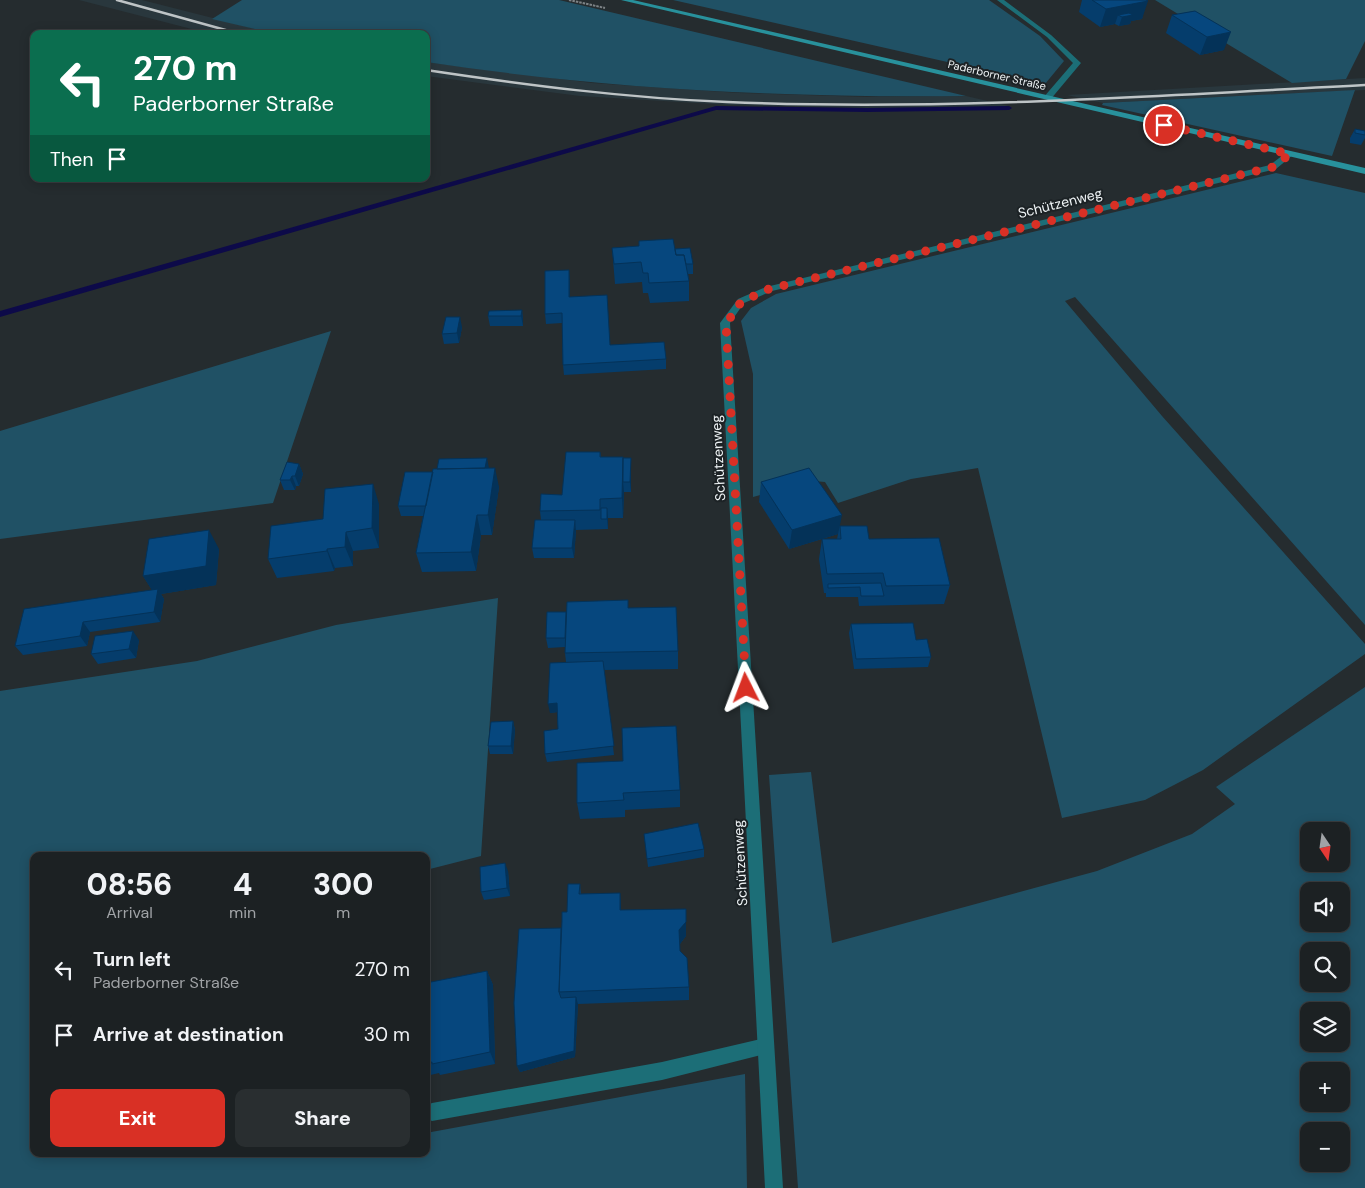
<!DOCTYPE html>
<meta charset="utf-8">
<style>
:root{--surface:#1c2123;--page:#292e30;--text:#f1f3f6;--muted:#a0a3a6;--line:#3a3e41;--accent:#d93025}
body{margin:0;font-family:"DM Sans",sans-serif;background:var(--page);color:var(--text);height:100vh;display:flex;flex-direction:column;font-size:19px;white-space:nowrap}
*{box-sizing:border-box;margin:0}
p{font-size:16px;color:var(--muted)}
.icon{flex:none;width:28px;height:28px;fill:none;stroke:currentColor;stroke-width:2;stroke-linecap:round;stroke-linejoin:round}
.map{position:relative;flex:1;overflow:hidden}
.sheet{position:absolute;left:30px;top:852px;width:400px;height:305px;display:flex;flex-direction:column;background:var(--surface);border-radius:10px;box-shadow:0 2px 12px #0003,0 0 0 1px var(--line)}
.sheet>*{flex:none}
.hud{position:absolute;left:30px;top:30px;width:400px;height:152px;border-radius:10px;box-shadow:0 2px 12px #0003,0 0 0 1px var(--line);background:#0b6e4f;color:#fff;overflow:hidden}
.needle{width:32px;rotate:167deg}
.controls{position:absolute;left:1300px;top:822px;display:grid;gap:10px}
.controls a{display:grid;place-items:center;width:50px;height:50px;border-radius:10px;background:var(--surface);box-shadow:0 2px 12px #0003,0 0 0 1px var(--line);font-size:25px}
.pin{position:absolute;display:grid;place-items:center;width:42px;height:42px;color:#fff;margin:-21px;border:2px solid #fff;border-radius:50%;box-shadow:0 1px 5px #0007}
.me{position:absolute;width:55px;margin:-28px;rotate:357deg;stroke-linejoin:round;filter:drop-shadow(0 0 4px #0008)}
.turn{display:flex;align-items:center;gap:18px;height:105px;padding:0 20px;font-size:22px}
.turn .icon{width:65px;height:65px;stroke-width:2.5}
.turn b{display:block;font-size:35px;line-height:42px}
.then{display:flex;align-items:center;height:48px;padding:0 20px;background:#0003;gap:10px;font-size:19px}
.eta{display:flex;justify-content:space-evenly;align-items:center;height:85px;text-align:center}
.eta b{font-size:30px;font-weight:800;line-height:35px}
.cta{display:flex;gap:10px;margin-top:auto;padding:10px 20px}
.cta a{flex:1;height:58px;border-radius:10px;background:var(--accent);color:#fff;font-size:20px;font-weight:800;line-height:58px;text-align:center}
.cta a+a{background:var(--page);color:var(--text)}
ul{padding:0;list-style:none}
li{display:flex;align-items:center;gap:15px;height:65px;padding:0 20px}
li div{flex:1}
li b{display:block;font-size:19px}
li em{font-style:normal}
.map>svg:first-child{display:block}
</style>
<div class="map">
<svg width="1365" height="1188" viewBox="0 0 1365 1188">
<rect width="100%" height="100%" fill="#252c2f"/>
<!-- built -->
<path fill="#29373d" d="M79,0H142L276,34H211Z
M426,62L592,83L739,93L868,97L966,96L1009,106L870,108L730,105L580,96L426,76Z
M1365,78V90L1103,103L1067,95Z"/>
<!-- green -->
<path fill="#205165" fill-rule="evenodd" d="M242,0H559L966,96C785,98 605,89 426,62V34H276L212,19Z
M673,0H989L1040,36L1064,61L1045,84Z
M1155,0H1365V41L1346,79L1292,83Z
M1355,90L1332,156L1102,105L1103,103Z
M1276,173L1365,193V625L1075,297L1065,301L1162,416L1365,644V654L1203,770L1145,800L1062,818L978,468L911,479L838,503L825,482L814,481L753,497V374L741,321L751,308L776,294Z
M331,331L273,503L0,539V431Z
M498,598L481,856L426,870V856H34V1154H426V1133L745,1074L747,1188H0V691L197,661L336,625Z
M1365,687V1188H798L769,775L811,772L832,943L1097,871L1192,834L1235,804L1216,787ZM1309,831H1341V864H1309ZM1309,891H1341V924H1309ZM1309,951H1341V984H1309ZM1309,1011H1341V1044H1309ZM1341,1071V1104H1309V1071ZM1341,1131V1164H1309V1131Z"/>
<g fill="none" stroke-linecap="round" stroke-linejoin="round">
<!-- stream -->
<path fill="#0d0a49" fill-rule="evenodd" d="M716,106L867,108L1009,106L1012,108L1009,110L867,112L716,110L0,317V311Z"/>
<!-- path -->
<path stroke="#7d8386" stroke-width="2" stroke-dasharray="2.5 1" stroke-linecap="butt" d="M569,0L605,8"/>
<!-- service -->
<path fill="#1c6e77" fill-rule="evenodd" d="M765,1038L771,1040L773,1046L771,1052L765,1054L662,1080L432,1121L426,1118V1106L432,1103L662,1062Z"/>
<!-- minor -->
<path fill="#1c6e77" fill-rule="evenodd" d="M997,0H1004L1051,35L1081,63L1050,100L1043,98L1073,63L1047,37Z
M1287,152L1294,154L1276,169L772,291L744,303L730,323L783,1188H765L720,323L738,299L766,287L1270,165Z"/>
<!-- secondary -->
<path fill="#28919c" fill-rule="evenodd" d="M621,0H633L1365,168V174Z"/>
<!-- rail -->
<path stroke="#bec4c6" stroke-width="2.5" d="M117,0L240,34
M426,70C526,85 626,98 727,102C940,111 1153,96 1365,85"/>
</g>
<!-- wall -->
<path fill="#053d6c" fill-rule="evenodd" d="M1082,0H1146L1142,19L1131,21L1130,24L1119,26L1115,24L1100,27L1079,12Z
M1195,11L1224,50L1200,55L1166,33L1172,15Z
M1355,129L1365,131V138L1361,145L1350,143V138Z
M639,241L675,249L693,264V274H688L689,281V301L650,303L648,293H643L642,282L615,284L612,248L639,246Z
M570,280V297L610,345L666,359V369L564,375L563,365L562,323L546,324L545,314Z
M522,310L523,320V326H490L488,316Z
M462,327L459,343L444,344L442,334Z
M600,452L601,457L631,458V492H624L623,518H608V529L576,530L574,558H534L532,548L541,520L540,511L562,495Z
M299,464L303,474L299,486H296L295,490H284L280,480Z
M489,468L499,487L492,535H481L476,571L422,572L416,553L423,516H401L398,506L433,472L437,469Z
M761,482L840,526L869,539L950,585L944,604L859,606L858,597H826V593H824L819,559L822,539L789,549L759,502ZM838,534L837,539H822Z
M379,504V548L353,551V566L335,568L334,571L277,578L268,559L323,519Z
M219,549L216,585L161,594L164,599L160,622L90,632L87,646L23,655L15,646L152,590L143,576Z
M628,608L678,651V669L604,670L614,755L547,762L545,754L558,729L557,712L550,713L566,662L565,653V647L548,648L546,638L566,612Z
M851,624L916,640L931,657L928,667L854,669L849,633Z
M139,640L136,658L98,664L91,654Z
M513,721L515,730L513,754H490L488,746Z
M577,763L680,790V807L625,810V817L580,819L577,803Z
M644,834L704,849V857L648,867Z
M508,871L510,896L484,900L481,892Z
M580,884L581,894L620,893L621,910L686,936L680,944V951L689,987V1000L578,1004L575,1057L520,1072L517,1066L567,912Z
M487,971L493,985L495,1064L440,1075L439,1073L426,1076V983Z"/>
<!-- shaded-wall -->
<path fill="#043258" d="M1148,1L1142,19L1131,21L1130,24L1119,26L1122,17L1118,15L1115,24L1100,27L1106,9Z
M1231,32L1224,50L1200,55L1207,37Z
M569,270L570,280V307L569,297Z
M522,310L523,320V326L521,316Z
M460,317L462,327L459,343L457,333Z
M623,457L624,482H623L624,492L623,518L622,498Z
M487,458L489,468L484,478Z
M631,458V492L630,482Z
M299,464L303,474L299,486L295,476Z
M495,468L499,487L492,535L488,515Z
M292,476L296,486L295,490L290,480Z
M373,484L379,504V548L372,528Z
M607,508L608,518V529L607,519Z
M477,515L481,535L476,571L471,552Z
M842,515L838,534L789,549L792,530Z
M575,520L576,530L574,558L572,548Z
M209,530L219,549L216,585L161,594L164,599L160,622L154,612L155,595L143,576Z
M346,532L353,551V566L345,547Z
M327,549L335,568L334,571L327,551Z
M83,622L90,632L87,646L80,636Z
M133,631L139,640L136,658L129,649Z
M557,703L559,712L550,713L548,704Z
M513,721L515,730L513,754L511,746Z
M505,863L508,871L510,896L507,888Z
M620,893L621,908V925L620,910Z
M686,922V936L679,945V930Z
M487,971L493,985L495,1064L490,1052Z
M576,997L578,1004L575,1057L520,1072L517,1066Z"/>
<!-- building -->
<path fill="#06477e" stroke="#043258" d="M1092,0H1146L1148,1L1106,9Z
M1195,11L1231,32L1207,37L1172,15Z
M1129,13L1133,15L1122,17L1118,15Z
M1355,129L1365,131V135L1355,133Z
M673,239L676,255H684L689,281L649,283L648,273H643L641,262L614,264L612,248L639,246V241Z
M690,248L693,264H686L684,255H676L675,249Z
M569,270V297L607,295L610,345L664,342L666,359L563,365L562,313L545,314V271Z
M522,310L521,316H488L489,311Z
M446,317H460L457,333L442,334Z
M566,452H600V457H623L622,498L600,499V510L540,511L541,494L562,495Z
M487,458L485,468L437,469L439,459Z
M623,458H631L630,482H623Z
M287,462L299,464L295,476H292L290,480H280Z
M495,468L488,515H477L471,552L416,553L433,469Z
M809,468L842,515L792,530L761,482Z
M405,472H433L426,506H398Z
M373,484L372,528L346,532L345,547L327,549V551L268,559L271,526L323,519L325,489Z
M601,508H607V519H601Z
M535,520H575L572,548H532Z
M840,526H867L869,539L939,538L950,585L886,586L883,573L827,574L822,539H841Z
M209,530L206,566L143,576L149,539Z
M881,583L884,596H861L860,587L828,588V584Z
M158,589L154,612L83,622L80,636L15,646L24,609Z
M628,600V608L676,607L678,651L565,653L567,602Z
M547,612H566L565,638H546Z
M913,623L916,640L927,639L931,657L856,659L851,624Z
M133,631L129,649L91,654L95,636Z
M603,661L614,746L545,754L544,731L558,729L557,703L548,704L550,663Z
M513,721L511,746H488L491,722Z
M676,726L680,790L623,793L624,800L577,803V763L623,761L622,728Z
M698,823L704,849L647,859L644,834Z
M505,863L507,888L481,892L480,867Z
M568,884H580L579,894L620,893V910L686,909V922L679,930L680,951L687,958L689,987L559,992L562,921V912H567Z
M561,928L559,992L561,998L576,997L574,1051L517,1066L514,1003L519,929Z
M487,971L490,1052L432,1064V1062L426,1063V983Z"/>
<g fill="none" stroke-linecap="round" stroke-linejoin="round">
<!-- route -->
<path stroke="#d93025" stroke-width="9" stroke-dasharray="0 16.2" d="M746,688L726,324L741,302L769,289L1273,167L1290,154L1164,125"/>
</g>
<g text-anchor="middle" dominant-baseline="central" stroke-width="4" stroke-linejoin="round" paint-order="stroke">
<!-- far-street labels -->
<g font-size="11" fill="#eff4f6" stroke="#1c2225">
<text transform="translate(997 75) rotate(13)">Paderborner Straße</text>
</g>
<!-- street labels -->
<g font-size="14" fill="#eff4f6" stroke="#1c2225">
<text transform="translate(1060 203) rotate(-14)">Schützenweg</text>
<text transform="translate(718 458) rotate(-93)">Schützenweg</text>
<text transform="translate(740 863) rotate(-93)">Schützenweg</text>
</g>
</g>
</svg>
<div class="controls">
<a><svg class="needle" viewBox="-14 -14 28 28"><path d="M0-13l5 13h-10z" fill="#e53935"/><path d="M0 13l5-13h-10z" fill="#a0a3a6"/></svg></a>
<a><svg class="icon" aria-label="sound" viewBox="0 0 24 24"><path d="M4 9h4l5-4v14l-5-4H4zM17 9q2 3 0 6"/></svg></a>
<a><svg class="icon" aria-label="search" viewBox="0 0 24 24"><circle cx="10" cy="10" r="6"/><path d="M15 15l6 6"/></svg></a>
<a><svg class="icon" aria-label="layers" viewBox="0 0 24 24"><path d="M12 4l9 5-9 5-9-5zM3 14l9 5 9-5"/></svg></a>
<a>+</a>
<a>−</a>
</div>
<div class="pin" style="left:1164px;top:125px;background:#d93025"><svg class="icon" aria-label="arrive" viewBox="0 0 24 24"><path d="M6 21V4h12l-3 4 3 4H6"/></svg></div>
<svg class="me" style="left:746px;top:688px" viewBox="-20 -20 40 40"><path d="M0-17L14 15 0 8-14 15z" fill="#d93025" stroke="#fff" stroke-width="4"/></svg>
<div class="hud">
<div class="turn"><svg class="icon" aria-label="left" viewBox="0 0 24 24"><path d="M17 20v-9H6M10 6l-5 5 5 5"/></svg><div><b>270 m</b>Paderborner Straße</div></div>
<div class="then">Then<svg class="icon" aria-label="arrive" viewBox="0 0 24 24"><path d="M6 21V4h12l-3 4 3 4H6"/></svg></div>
</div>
<section class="sheet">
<div class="eta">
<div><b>08:56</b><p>Arrival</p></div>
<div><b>4</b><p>min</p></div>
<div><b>300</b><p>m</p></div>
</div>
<ul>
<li><svg class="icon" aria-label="left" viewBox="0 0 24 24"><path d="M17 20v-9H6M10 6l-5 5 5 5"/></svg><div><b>Turn left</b><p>Paderborner Straße</p></div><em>270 m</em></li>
<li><svg class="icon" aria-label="arrive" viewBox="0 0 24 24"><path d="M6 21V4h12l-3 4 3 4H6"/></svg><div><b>Arrive at destination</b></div><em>30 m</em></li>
</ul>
<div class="cta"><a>Exit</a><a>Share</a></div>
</section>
</div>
